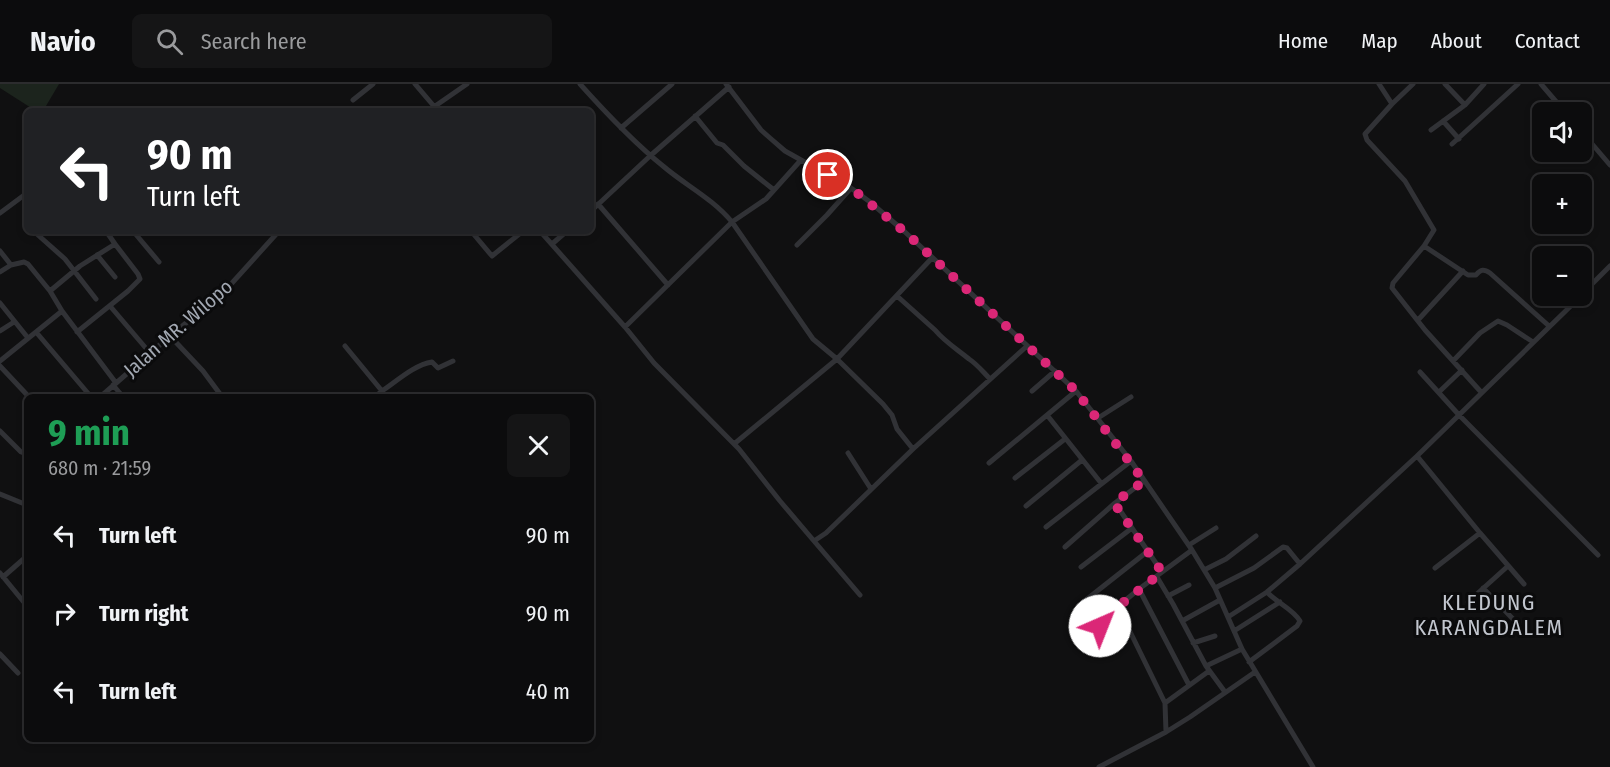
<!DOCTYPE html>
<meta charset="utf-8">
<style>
:root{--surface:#0c0c0d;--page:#151516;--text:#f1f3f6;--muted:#9a9b9d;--line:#2c2c2e}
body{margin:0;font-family:"Fira Sans Condensed",sans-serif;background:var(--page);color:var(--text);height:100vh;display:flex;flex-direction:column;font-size:22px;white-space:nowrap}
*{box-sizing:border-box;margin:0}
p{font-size:20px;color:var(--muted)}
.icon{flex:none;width:33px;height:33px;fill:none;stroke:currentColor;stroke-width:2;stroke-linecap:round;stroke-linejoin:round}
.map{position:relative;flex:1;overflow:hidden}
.side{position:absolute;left:24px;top:310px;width:570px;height:348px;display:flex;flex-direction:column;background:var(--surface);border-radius:9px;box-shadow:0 3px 9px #0003,0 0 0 2px var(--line)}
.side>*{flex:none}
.hud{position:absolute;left:24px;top:24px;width:570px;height:126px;border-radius:9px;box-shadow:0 3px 9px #0003,0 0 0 2px var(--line);background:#202124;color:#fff;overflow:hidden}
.fabs{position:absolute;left:1532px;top:18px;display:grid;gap:12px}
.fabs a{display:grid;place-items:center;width:60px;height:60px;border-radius:9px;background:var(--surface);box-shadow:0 3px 9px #0003,0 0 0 2px var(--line);font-size:30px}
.pin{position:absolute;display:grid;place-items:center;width:51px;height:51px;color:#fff;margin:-26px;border:3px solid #fff;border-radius:50%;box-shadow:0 2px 6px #0007}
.me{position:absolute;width:66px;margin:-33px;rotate:44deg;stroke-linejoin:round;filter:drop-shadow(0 0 4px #0008)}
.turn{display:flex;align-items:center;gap:21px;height:126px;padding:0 24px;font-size:27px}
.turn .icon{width:78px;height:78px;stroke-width:2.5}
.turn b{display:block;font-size:42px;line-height:51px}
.round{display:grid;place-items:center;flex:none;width:63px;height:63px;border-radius:9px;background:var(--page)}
.headline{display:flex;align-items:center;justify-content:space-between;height:102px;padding:0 24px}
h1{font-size:36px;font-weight:700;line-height:45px;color:#1e9e55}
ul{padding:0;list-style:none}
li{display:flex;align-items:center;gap:18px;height:78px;padding:0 24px}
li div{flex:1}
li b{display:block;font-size:22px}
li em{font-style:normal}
header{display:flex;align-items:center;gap:36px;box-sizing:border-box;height:84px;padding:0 30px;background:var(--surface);border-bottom:2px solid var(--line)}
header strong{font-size:28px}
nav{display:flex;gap:33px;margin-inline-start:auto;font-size:21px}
.search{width:420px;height:54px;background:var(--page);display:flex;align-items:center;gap:15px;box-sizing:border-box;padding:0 21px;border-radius:9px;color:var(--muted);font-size:22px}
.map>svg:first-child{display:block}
</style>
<header>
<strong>Navio</strong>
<div class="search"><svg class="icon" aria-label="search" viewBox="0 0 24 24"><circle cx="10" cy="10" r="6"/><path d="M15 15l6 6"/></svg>Search here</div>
<nav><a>Home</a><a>Map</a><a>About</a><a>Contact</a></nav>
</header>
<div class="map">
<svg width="1610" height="683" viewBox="0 0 1610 683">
<rect width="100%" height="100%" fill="#101011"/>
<!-- green -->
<path fill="#1c241d" d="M0,0H59L43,27H36L0,4Z"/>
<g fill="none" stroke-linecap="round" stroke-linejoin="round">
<!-- minor -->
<path stroke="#313236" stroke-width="5" d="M415,0L438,27
M580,0C606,29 632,57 663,82C685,101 712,114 732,138L813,255L837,275L883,320L892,331L897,345L913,365
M726,0L761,46L770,54L785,67L851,104L870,118L905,148L1076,307L1131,377L1192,466L1215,504L1242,565L1313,683
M1379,0L1392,20
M1413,0L1392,20L1365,50L1367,56L1405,97L1434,146L1424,162L1393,199L1392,204L1425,246L1481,308
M1445,0L1465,21
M1541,0L1565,28
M353,16L373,0
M428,27L467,0
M695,32L717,59L723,61L744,82L774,106
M1443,37L1459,55
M621,44L672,0
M1431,46L1465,21L1484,0
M1581,47L1610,81
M1452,60L1518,0
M598,120L668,201
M591,127L650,72L729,3
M0,129L27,109
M133,147L159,178
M471,147L492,172L523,147
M540,147L625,243L654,279L739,365L780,417L814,457L826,449L913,365L1027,262
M38,151L65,175L96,215
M552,160L567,147
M797,161L827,131L851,104
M1424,162L1468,191H1476C1481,185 1484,185 1490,189L1549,242
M0,167L11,181
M97,171L115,193
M0,188L11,181L24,178L28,180L50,207
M1581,211L1610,182
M897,212L935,246C945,258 957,265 969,275C977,280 983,288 990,295
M0,219L28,254
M110,222L150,269
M62,227L116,299
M1418,236L1463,187
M625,243L732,138L766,115L801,76
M0,247L14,238
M36,248L92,314
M77,248L128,207L140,195L138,190L115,160
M170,252L203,287L223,314
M345,262L382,307C397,297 414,281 432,278L438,284L453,277
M0,277L62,227L50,207L80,182L115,160L106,147
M1453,277L1480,249L1498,237L1507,241L1533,258
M0,282L30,314
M1420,288L1459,331L1598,471
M113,301L124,314
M1032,307L1055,287
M1439,308L1462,286
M99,314L170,252L223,209L279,147
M374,314L382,307L386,314
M1047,331L1101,399
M1098,334L1131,313
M0,347L21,368L27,370
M734,360L837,275L932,174
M848,369L871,405
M1417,372L1480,449L1524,500
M989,379L1076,307
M1015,394L1065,355
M0,410L27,421
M1115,419L1162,488
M1026,422L1082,376
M1046,443L1131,377
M814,457L860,511
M1189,461L1216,444
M1065,463L1115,419L1144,397
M1081,483L1132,444
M1435,484L1480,449
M1204,486L1226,475L1256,452
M0,489L27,522
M3,493L27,472
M1157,493L1173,520L1206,582L1225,608
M1215,504L1254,484L1283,463L1287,464L1300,480
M1483,504L1514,536
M1139,505L1189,601
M1168,512L1189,501
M1468,518L1508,482
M1082,519L1148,467
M1118,523L1165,619L1166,648
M1228,533L1267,508L1300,480L1417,372L1581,212
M1182,537L1220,516
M1234,547L1280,518
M1193,559L1215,552
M1113,568L1100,542L1099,538L1139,505L1192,466
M0,570L18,589
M1249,578L1297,542L1300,537C1293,525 1277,519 1267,508
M1206,582L1242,565
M1165,619L1209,587
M1099,683L1166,648L1190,633L1255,588"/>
</g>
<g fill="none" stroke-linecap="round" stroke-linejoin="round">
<!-- route -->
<path stroke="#db2777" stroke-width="10" stroke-dasharray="0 18" d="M828,91L851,104L905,148L1076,307L1144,397L1114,419L1162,488L1101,536L1099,539L1100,542"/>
</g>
<g text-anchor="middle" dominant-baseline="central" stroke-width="6" stroke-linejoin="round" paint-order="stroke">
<!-- street labels -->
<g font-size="20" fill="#a2a8b2" stroke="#0b0b0c">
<text transform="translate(178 244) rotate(-41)">Jalan MR. Wilopo</text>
</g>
<!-- quarter labels -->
<g font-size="22" letter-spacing="1.5" fill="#c2c6ce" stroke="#0b0b0c">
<text x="1489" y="518">KLEDUNG<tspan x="1489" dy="25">KARANGDALEM</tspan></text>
</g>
</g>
</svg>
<div class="fabs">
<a><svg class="icon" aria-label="sound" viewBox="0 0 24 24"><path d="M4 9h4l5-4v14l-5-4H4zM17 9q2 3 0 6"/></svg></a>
<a>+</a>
<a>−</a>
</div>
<div class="pin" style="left:828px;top:91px;background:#d93025"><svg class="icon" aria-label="arrive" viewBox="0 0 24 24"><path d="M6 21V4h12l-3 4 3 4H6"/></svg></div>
<svg class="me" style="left:1100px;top:542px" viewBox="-20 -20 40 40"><circle r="19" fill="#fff"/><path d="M0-13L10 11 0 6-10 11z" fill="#db2777"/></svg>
<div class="hud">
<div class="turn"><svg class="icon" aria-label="left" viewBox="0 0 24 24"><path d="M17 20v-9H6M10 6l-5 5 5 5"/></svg><div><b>90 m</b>Turn left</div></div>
</div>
<section class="side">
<div class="headline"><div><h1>9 min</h1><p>680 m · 21:59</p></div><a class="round"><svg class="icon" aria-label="close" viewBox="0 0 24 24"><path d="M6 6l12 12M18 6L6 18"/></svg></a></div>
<ul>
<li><svg class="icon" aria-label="left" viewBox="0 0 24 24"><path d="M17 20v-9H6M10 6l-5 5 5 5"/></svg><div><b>Turn left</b></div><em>90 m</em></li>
<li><svg class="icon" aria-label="right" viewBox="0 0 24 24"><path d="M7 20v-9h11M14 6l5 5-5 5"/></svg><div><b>Turn right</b></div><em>90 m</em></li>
<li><svg class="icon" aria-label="left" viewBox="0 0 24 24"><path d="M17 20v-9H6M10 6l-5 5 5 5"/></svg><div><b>Turn left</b></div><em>40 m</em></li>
</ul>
</section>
</div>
